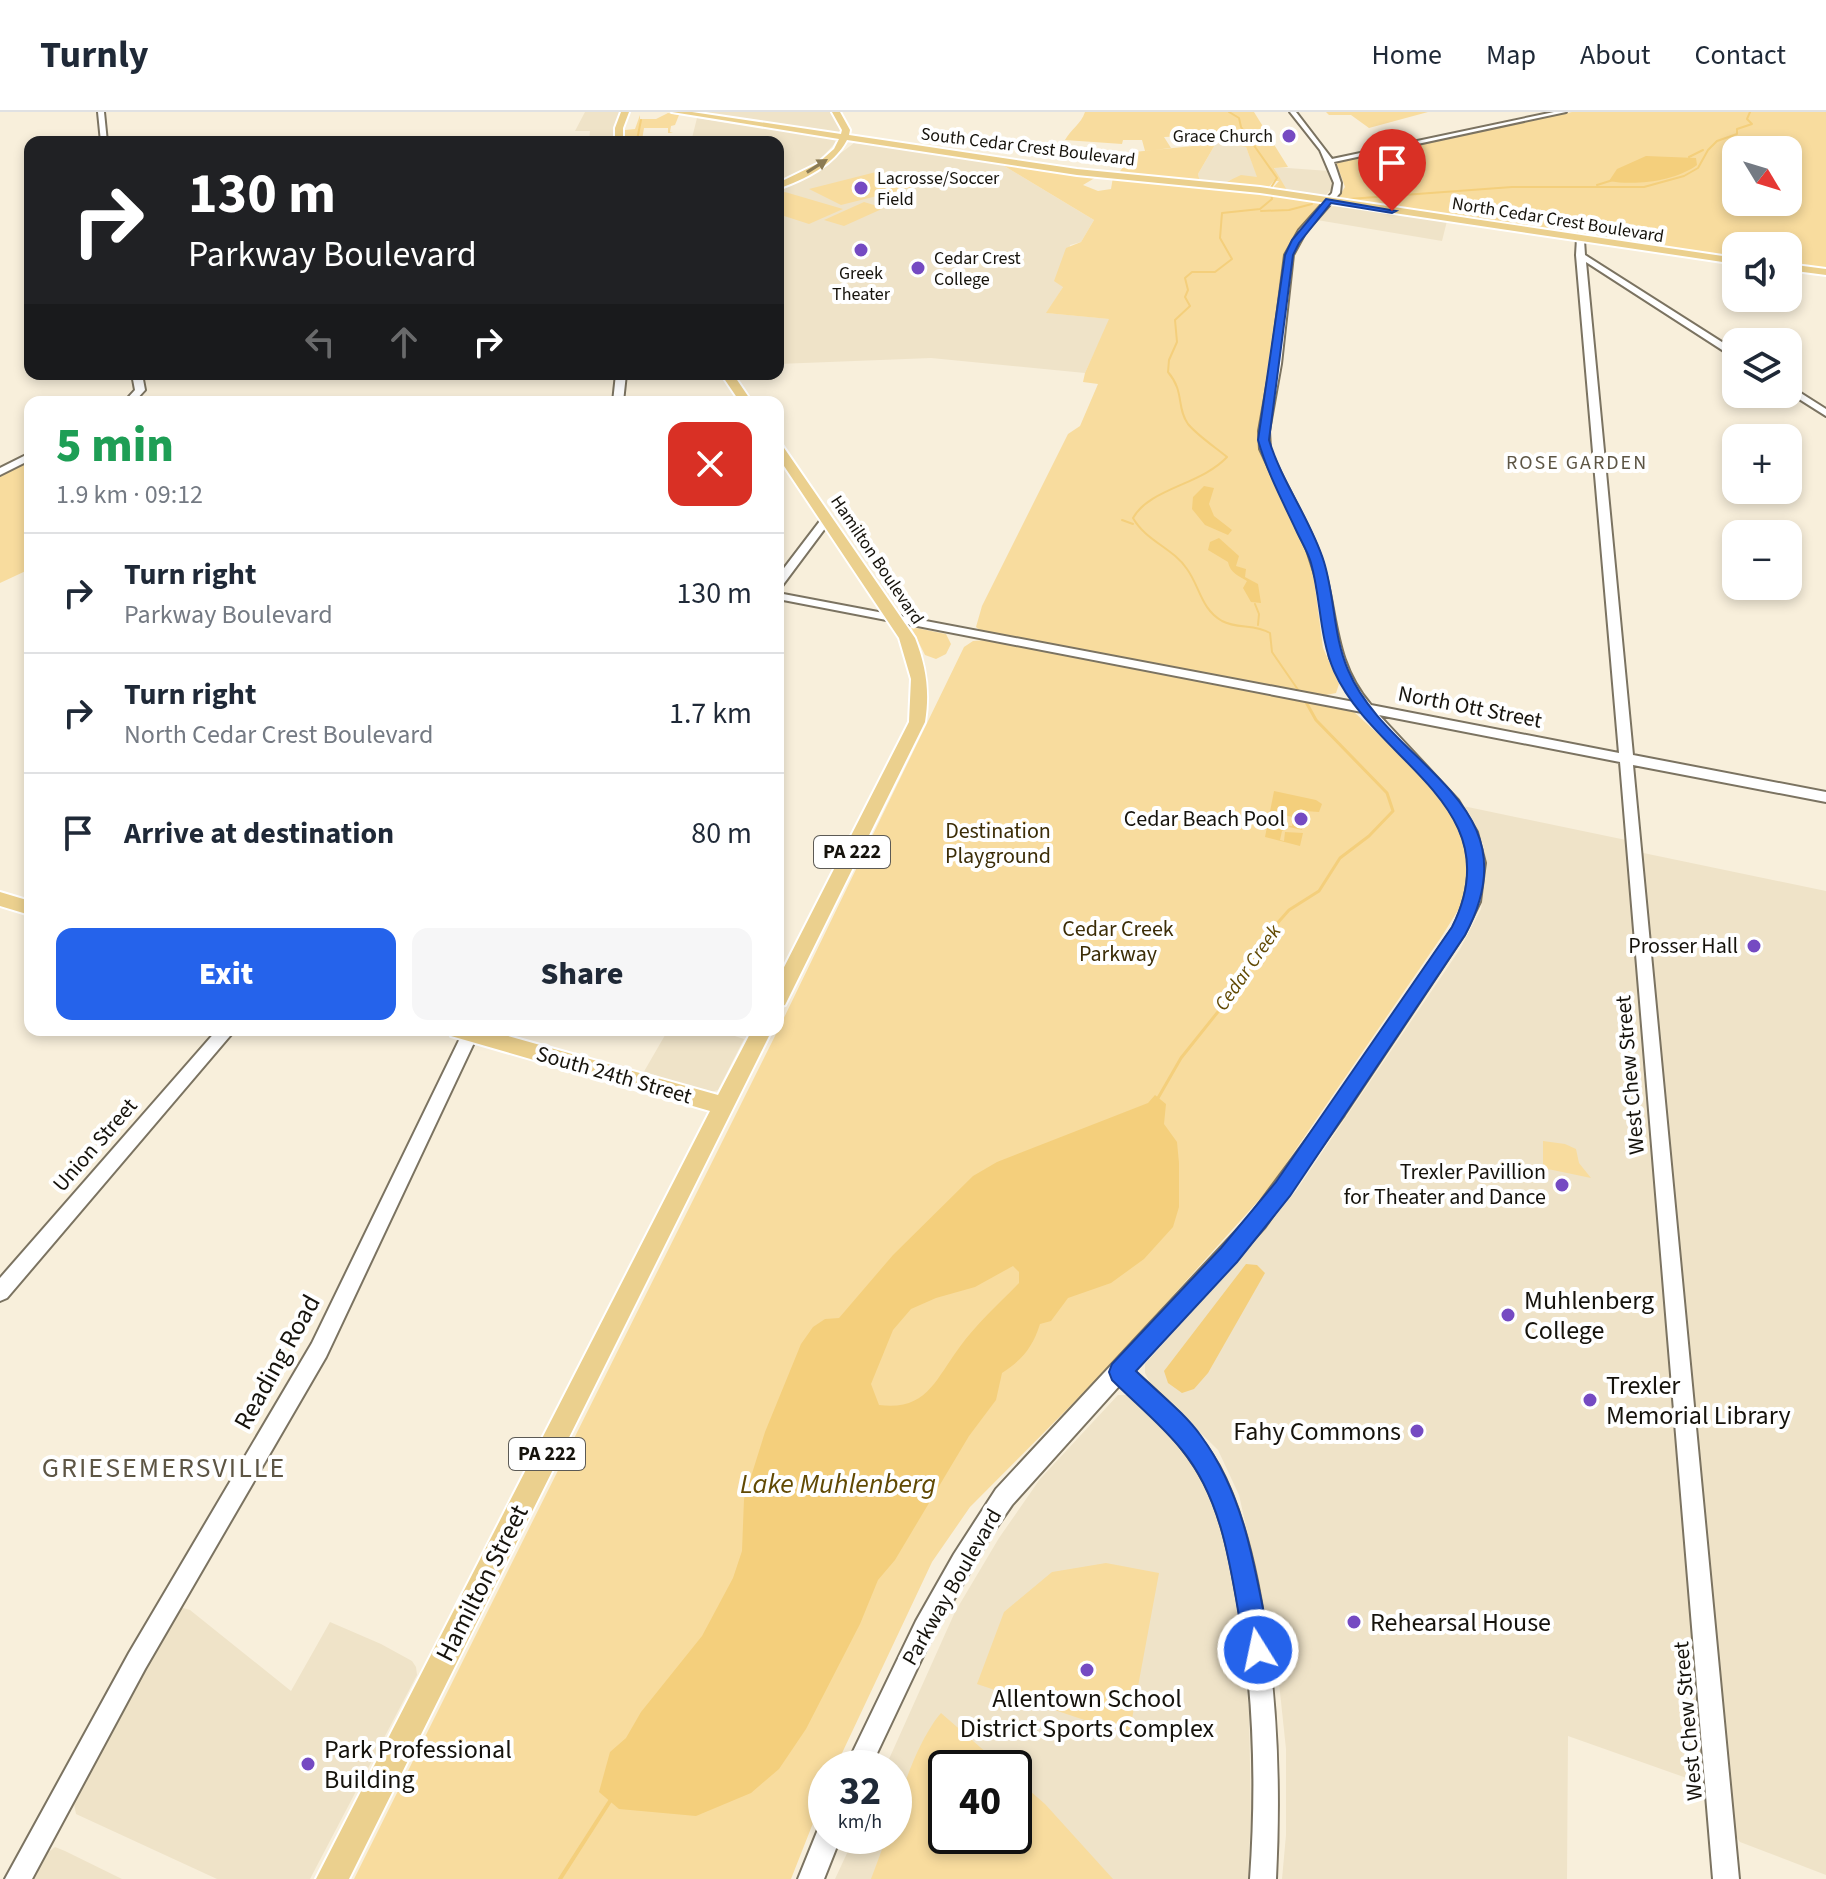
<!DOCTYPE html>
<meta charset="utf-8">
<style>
:root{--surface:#fff;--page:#f6f6f7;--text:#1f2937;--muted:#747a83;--line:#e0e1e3;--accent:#2563eb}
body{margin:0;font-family:"Source Sans 3",sans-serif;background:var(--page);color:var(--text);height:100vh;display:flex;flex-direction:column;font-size:30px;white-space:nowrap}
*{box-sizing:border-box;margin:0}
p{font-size:26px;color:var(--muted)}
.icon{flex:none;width:44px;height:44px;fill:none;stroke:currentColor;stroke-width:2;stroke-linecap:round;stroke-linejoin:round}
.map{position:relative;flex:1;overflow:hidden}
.drawer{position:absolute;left:24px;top:284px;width:760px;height:640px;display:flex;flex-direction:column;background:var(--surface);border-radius:16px;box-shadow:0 4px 12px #0003}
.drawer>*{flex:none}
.guide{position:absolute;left:24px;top:24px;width:760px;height:244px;border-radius:16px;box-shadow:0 4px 12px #0003;background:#202124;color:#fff;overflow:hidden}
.needle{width:52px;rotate:128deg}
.buttons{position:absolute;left:1722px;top:24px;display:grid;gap:16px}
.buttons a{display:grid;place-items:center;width:80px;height:80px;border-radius:16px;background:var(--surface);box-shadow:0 4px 12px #0003;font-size:40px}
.speed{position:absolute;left:808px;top:1638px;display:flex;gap:16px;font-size:40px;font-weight:700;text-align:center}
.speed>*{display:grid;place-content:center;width:104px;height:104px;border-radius:50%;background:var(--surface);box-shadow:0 4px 12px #0003;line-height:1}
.speed small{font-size:20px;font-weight:400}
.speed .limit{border:4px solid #111;border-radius:12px;background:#fff;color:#111}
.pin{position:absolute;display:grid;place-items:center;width:68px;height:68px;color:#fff;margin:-82px -34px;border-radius:50% 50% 50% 0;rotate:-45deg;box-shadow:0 0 8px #0007}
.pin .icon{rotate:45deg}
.me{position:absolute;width:88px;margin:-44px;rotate:350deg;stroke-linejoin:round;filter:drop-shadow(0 0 6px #0008)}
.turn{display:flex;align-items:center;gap:28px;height:168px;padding:0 32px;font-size:36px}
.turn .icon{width:104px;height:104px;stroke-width:2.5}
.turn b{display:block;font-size:56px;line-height:68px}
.lanes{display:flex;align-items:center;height:76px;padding:0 32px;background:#0003;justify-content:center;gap:40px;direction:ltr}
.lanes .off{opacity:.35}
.round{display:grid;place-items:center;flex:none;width:84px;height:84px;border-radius:16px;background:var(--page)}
.summary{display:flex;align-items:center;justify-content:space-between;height:136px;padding:0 32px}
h1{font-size:48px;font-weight:800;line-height:60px;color:#1e9e55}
.action{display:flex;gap:16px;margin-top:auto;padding:16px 32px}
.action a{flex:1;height:92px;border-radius:16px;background:var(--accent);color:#fff;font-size:32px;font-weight:800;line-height:92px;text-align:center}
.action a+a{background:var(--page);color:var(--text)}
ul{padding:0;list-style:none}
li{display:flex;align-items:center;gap:24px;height:120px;padding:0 32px;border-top:2px solid var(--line)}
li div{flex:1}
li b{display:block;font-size:30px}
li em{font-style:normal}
header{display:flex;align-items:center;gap:48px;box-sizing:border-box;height:112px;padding:0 40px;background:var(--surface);border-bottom:2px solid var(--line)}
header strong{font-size:38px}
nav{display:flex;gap:44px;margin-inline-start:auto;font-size:28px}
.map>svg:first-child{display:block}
</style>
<header>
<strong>Turnly</strong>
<nav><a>Home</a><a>Map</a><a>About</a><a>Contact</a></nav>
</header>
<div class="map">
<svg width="1826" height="1767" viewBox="0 0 1826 1767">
<rect width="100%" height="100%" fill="#f8efdb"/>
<!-- built -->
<path fill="#efe3c8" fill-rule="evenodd" d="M585,0H621L615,30H589L590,19H575Z
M694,0H832L842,21L837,22Z
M697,6L834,27L837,29L815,53L778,71V30H691Z
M854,31L996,49L1094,108L1081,130L1070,133L1063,175L1047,201L1110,207L1085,261L931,246L778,252V76L816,60Z
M1216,31L1246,35L1258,66L1230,68L1223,72L1200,70L1198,62Z
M1274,55L1329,59L1334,74L1325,84L1288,80L1280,72Z
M1341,93L1447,109L1442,129L1317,108L1329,95Z
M1463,694L1626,728L1629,738L1826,779V1763L1740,1730L1734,1722L1729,1681L1568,1624L1567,1767H1282L1286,1723V1637L1277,1552L1239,1383L1218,1338L1150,1271L1145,1261V1252L1233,1154L1296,1079L1460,837L1481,797L1487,755L1483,732Z
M668,918H716L744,927L718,978L707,981L642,963Z
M1118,1283H1130L1179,1325L1217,1388L1241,1513L1249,1602L1251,1702L1248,1767H835L855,1724H894V1656H885L955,1500L999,1426L1040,1367ZM946,1656H1014V1724H946Z
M183,1496L190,1498L291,1579L330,1510L381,1532L412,1549L416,1555L417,1563L310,1767H217L76,1702L74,1692L77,1676L172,1502Z
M55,1735L65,1739L122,1767H29L41,1746Z"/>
<!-- green -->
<path fill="#f8dc9e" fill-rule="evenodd" d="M1085,0H1254L1288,55L1274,56L1288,80L1272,77L1279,69H1274L1267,77L1222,72L1241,63L1257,65L1246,35L1216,31L1198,62L1200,70L1118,62L1134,40L1193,34L1186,24L1164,25L1171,36L1145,39L1142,28H1123L1122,32L1065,28C1071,17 1081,12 1085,0Z
M1326,0H1428L1369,16L1351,3H1329Z
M1572,0H1826V158L1788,153V134H1736V147L1338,86L1345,75L1336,50ZM1736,38H1788V90H1736Z
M668,1L679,3L675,13L671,14L670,20L673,21H668V16H644L642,28H625V18L635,17L640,3V7H656Z
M996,49L1098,64L1083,73L1098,79L1111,77L1113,65L1206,73L1320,91L1289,132L1285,145L1259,338L1312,452L1323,536L1339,572L1336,581L1321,584L981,519L976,515L982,494L1068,322L1080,314L1098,272L1083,270L1085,261L1109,207L1046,201L1063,175L1054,169L1066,136L1081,130L1094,108Z
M880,59L913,75L841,93L809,77Z
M785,80L843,97L809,112L778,102V83Z
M864,90L884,96L844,114L824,108Z
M30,349V457L0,471V365Z
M911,515L946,522L951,532L946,542L936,547L925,543Z
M986,528L1354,600L1413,654L1438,681L1453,703L1466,732V774L1460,795L1442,824L1267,1079L1103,1261L970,1395L932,1450L835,1656H826V1678L791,1767H354L778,918L964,535L973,529Z
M1543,1029L1565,1032L1576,1037L1579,1051L1591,1066L1543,1056Z
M1106,1451L1159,1461L1129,1623L977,1572L1004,1500L1052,1460Z
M941,1601L1004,1656H946V1724H1014V1665L1045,1692L1113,1767H871L887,1724H894C894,1691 919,1626 941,1601Z"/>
<!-- water -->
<path fill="#f4cf7c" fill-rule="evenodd" d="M1646,44L1696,46L1697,53C1676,69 1635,74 1609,69L1617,57Z
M1204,374L1214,376L1209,392L1214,404L1232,418L1228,423L1205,413L1192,397L1193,385Z
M1219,426L1239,444L1236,454L1246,457L1245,465L1258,472L1261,491L1251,490L1243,476L1247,469C1239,464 1230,461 1228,450L1208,438L1210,430Z
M1274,679L1316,688L1322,692L1319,700L1305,699L1304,707L1277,702L1276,712L1292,714L1294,707L1304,709L1302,718L1289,715L1282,719L1280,728L1284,729L1285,720L1303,721L1300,734L1265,725Z
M1155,983L1166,992L1164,1012L1177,1030L1179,1051V1095L1173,1115L1144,1147L1111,1171L1068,1186L1051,1209L1040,1212C1033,1235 1022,1248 1002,1261L996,1288L969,1324L895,1448L878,1468L860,1512L806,1617L779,1657L751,1681L696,1704L619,1697L599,1680L610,1640L626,1626L641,1600L702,1524L733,1466L742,1439L744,1387L765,1320L801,1232L813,1215L825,1207L839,1206L893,1143L973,1064L997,1050L1148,991ZM1013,1154L1019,1160V1171C999,1192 976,1212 959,1236C935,1268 927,1299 879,1293L871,1272L893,1218L911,1197L936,1186L975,1175Z
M1246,1152L1257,1153L1265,1161L1208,1261L1194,1277L1182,1281L1168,1271L1164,1259Z"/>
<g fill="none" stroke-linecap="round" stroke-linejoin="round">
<!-- stream-far2 -->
<path stroke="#f4cf7c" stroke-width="2" d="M1229,0L1239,6L1241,15L1277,66L1270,77L1272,87L1260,97L1222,101L1220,126L1232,147L1215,160H1192L1185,166L1188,178L1185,185L1190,194L1175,208L1177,230L1169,248L1168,260C1185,280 1176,295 1188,312C1198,324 1215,335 1227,345C1201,373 1150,376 1133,406C1146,429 1173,436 1187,457C1200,475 1201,497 1222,509C1237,517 1255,512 1270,521L1272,540L1303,585
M568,26L587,28
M637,28L641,8
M1689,45L1703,38
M1597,73L1613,68
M1349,87L1512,75H1644L1684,64L1698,56L1708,38L1717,29L1737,22V17L1752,12L1747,7L1750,0
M1261,99L1289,98L1312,92
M778,148L779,153
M1122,408L1133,412
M1255,492L1259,502L1258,513"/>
<!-- stream-far1 -->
<path stroke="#f4cf7c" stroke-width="3" d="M1158,986L1181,946L1241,871L1266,824L1289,798L1319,779L1340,746L1369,724L1393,699L1387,681L1316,608L1302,583"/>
<!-- stream -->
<path stroke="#f4cf7c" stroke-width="4" d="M560,1767L610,1689"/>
<defs>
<path id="minor" d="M98,0H104L107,30H101Z
M1290,0H1296L1332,47L1554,0H1566L1334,50L1341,71L1340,81L1305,121L1293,143L1281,252L1269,319L1270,337C1284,373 1307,406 1320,443C1339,497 1331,547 1371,593L1619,641L1576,143L1577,126L1584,128L1585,143L1736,239V246L1733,245L1586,150L1633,643L1826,680V690L1633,653L1739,1767H1713L1620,650L1379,603L1458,688L1477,720L1485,751L1480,790L1464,823L1344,1003L1264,1116L1134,1259C1166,1287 1198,1316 1219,1354C1238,1389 1249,1430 1257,1469C1277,1568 1281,1667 1276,1767H1250C1257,1667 1254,1568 1234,1469C1228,1435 1220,1400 1204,1370C1184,1332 1152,1302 1120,1273L1012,1393L990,1425L932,1525L870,1656H845L916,1509L954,1442L996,1377L1250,1104L1332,993L1453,816C1503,715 1421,669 1362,600L778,487V481L1354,590L1330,546L1316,466L1307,438L1260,337L1259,319L1271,252L1285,143L1299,118L1332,81L1334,71L1320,38Z
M132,262H142L145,278L134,290H124L135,278Z
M616,262H626L623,290H613Z
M1788,273L1826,297V304L1788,280Z
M30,341V348L0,363V356Z
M823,405L832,407L782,474L778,475V464Z
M217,918H235L7,1186L0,1189V1166Z
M464,918H480L326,1245L145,1557L32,1767H5L129,1541L312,1231Z
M826,1712V1724H841L824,1767H798L819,1715Z"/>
<path id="major" d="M621,0H629L623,16V30H615V16Z
M672,0H692L841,22L842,18L832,0H840L850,18L849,23L1077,57L1260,75L1736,146V152L1260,81L1077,63L847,28C833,54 805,67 778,77V71L817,52L834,37L839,27Z
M1788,152L1826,157V163L1788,158Z
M721,262H733L752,290H740Z
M778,332L782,333L915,526C926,554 930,580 925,610L788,887L785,893L778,895V867L909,610L911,567L899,526L778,345Z
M0,780L30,789V803L0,794Z
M448,918H487L718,983L752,918H772L349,1767H316L710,999L458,926L451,924Z"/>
</defs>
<!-- minor casing -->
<use href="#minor" stroke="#7b7361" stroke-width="4"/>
<!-- major casing -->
<use href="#major" stroke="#fff" stroke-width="4"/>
<!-- minor -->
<use href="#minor" fill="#fff" fill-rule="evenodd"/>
<!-- major -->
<use href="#major" fill="#ebd08e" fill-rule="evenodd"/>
</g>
<!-- one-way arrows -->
<defs><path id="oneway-solid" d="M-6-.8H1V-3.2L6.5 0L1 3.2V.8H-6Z" transform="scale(2)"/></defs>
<use fill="#8b7b54" href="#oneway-solid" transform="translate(817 54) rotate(-32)"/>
<!-- route -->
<path fill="#2563eb" stroke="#184099" stroke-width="2" d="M1326,87L1396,99L1392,101L1331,91L1299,131L1293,143L1269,328C1282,371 1311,408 1324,450C1335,486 1333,523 1348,558C1389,655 1537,690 1465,823L1290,1084L1237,1150L1136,1259C1157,1280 1184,1300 1201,1324C1247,1387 1256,1464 1271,1538L1268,1547L1258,1551L1249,1547L1245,1538C1232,1471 1227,1393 1182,1338C1162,1313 1135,1291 1112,1268L1109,1260L1112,1252L1221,1136L1276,1070L1452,815C1513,694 1375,651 1334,559C1319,524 1321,487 1311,451C1308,440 1301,429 1296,418C1282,388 1267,360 1258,328L1285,143L1292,128Z"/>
<!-- markers -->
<g fill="#754ac2" stroke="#fff" stroke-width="3">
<circle cx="1289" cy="24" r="8"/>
<circle cx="861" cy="76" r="8"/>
<circle cx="861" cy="138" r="8"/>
<circle cx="918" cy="156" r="8"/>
<circle cx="1301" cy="707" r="8"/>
<circle cx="1754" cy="834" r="8"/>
<circle cx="1562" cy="1073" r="8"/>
<circle cx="1508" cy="1203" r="8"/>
<circle cx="1590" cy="1288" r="8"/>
<circle cx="1417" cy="1319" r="8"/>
<circle cx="1354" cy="1510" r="8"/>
<circle cx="1087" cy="1558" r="8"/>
<circle cx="308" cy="1652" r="8"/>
</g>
<g text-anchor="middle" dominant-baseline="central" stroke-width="8" stroke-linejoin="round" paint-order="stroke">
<!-- far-poi labels -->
<g font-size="18" fill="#16130c" stroke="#fff" text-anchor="start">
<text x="1273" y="24" text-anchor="end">Grace Church</text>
<text x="877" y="66">Lacrosse/Soccer<tspan x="877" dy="21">Field</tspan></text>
<text x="934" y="146">Cedar Crest<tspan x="934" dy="21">College</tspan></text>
<text x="861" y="161" text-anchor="middle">Greek<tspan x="861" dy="21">Theater</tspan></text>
</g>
<!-- far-street labels -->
<g font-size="18" fill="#16130c" stroke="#fff">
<text transform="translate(1028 35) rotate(7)">South Cedar Crest Boulevard</text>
<text transform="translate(1558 108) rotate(9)">North Cedar Crest Boulevard</text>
<text transform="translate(877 448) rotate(56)">Hamilton Boulevard</text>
</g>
<!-- far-neighbourhood labels -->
<g font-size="20" letter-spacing="2" fill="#5d5544" stroke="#fff">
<text x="1577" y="351">ROSE GARDEN</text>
</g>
<!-- shield labels -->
<g fill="#fff" stroke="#5c5a55" stroke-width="2">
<rect x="814" y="724" width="76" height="32" rx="6"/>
<rect x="509" y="1326" width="76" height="32" rx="6"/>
</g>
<g font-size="20" font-weight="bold" fill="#16130c">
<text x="852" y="740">PA 222</text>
<text x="547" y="1342">PA 222</text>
</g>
<!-- far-water labels -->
<g font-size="20" font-style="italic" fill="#614903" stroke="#fff">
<text transform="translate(1248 856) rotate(-55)">Cedar Creek</text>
</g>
<!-- street labels -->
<g font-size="22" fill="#16130c" stroke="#fff">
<text transform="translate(1470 595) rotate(11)">North Ott Street</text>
<text transform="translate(614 963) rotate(16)">South 24th Street</text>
<text transform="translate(1630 963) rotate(-95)">West Chew Street</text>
<text transform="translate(95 1033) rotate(-49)">Union Street</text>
<text transform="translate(952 1475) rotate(-60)">Parkway Boulevard</text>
<text transform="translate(1688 1609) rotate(-95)">West Chew Street</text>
</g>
<!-- poi labels -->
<g font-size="22" fill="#16130c" stroke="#fff" text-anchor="end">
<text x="1285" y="707">Cedar Beach Pool</text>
<text x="1738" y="834">Prosser Hall</text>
<text x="1546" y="1060">Trexler Pavillion<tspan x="1546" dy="25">for Theater and Dance</tspan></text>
</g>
<!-- park labels -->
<g font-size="22" fill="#3c2d07" stroke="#fff">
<text x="998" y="719">Destination<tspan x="998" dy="25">Playground</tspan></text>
<text x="1118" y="817">Cedar Creek<tspan x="1118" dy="25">Parkway</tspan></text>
</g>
<!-- near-poi labels -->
<g font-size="26" fill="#16130c" stroke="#fff" text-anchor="start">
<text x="1524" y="1188">Muhlenberg<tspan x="1524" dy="30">College</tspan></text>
<text x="1606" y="1273">Trexler<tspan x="1606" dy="30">Memorial Library</tspan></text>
<text x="1401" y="1319" text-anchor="end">Fahy Commons</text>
<text x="1370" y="1510">Rehearsal House</text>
<text x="1087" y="1586" text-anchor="middle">Allentown School<tspan x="1087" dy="30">District Sports Complex</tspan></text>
<text x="324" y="1637">Park Professional<tspan x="324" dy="30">Building</tspan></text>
</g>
<!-- near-street labels -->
<g font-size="26" fill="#16130c" stroke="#fff">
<text transform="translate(277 1250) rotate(-61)">Reading Road</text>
<text transform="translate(482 1471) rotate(-63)">Hamilton Street</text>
</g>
<!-- near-neighbourhood labels -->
<g font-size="28" letter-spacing="2" fill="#5d5544" stroke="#fff">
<text x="164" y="1356">GRIESEMERSVILLE</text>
</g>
<!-- near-water labels -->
<g font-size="28" font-style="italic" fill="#614903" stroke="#fff">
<text x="838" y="1372">Lake Muhlenberg</text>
</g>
</g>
</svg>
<div class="buttons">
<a><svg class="needle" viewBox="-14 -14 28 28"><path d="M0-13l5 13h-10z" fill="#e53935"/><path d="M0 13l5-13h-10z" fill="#747a83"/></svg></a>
<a><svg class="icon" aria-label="sound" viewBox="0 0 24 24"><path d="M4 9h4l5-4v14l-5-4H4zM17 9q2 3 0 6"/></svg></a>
<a><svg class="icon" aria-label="layers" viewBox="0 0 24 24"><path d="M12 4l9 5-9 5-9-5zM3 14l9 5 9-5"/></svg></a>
<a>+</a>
<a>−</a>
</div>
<div class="speed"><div>32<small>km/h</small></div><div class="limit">40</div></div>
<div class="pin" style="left:1392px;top:99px;background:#d93025"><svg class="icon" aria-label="arrive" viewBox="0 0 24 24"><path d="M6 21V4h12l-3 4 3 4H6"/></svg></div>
<svg class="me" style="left:1258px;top:1538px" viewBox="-20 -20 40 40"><circle r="17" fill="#2563eb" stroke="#fff" stroke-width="3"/><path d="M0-11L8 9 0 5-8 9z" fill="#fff"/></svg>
<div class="guide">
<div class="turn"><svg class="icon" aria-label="right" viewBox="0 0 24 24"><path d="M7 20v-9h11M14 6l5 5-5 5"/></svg><div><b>130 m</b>Parkway Boulevard</div></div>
<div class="lanes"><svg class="icon off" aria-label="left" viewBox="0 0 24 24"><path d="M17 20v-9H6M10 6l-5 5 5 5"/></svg><svg class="icon off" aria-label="ahead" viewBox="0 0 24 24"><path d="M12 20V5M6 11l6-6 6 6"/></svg><svg class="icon" aria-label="right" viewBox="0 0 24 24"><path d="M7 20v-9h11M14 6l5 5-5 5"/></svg></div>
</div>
<section class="drawer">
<div class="summary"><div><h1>5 min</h1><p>1.9 km · 09:12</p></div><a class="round" style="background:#d93025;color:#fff"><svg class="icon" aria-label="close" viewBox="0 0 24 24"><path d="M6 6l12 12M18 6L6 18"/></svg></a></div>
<ul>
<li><svg class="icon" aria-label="right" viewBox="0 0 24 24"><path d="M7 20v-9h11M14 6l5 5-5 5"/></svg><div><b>Turn right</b><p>Parkway Boulevard</p></div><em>130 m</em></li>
<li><svg class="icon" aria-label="right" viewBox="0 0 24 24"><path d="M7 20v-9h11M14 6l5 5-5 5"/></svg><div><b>Turn right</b><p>North Cedar Crest Boulevard</p></div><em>1.7 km</em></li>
<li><svg class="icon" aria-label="arrive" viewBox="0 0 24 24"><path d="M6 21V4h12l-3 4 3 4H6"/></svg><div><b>Arrive at destination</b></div><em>80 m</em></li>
</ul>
<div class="action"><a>Exit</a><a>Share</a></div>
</section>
</div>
